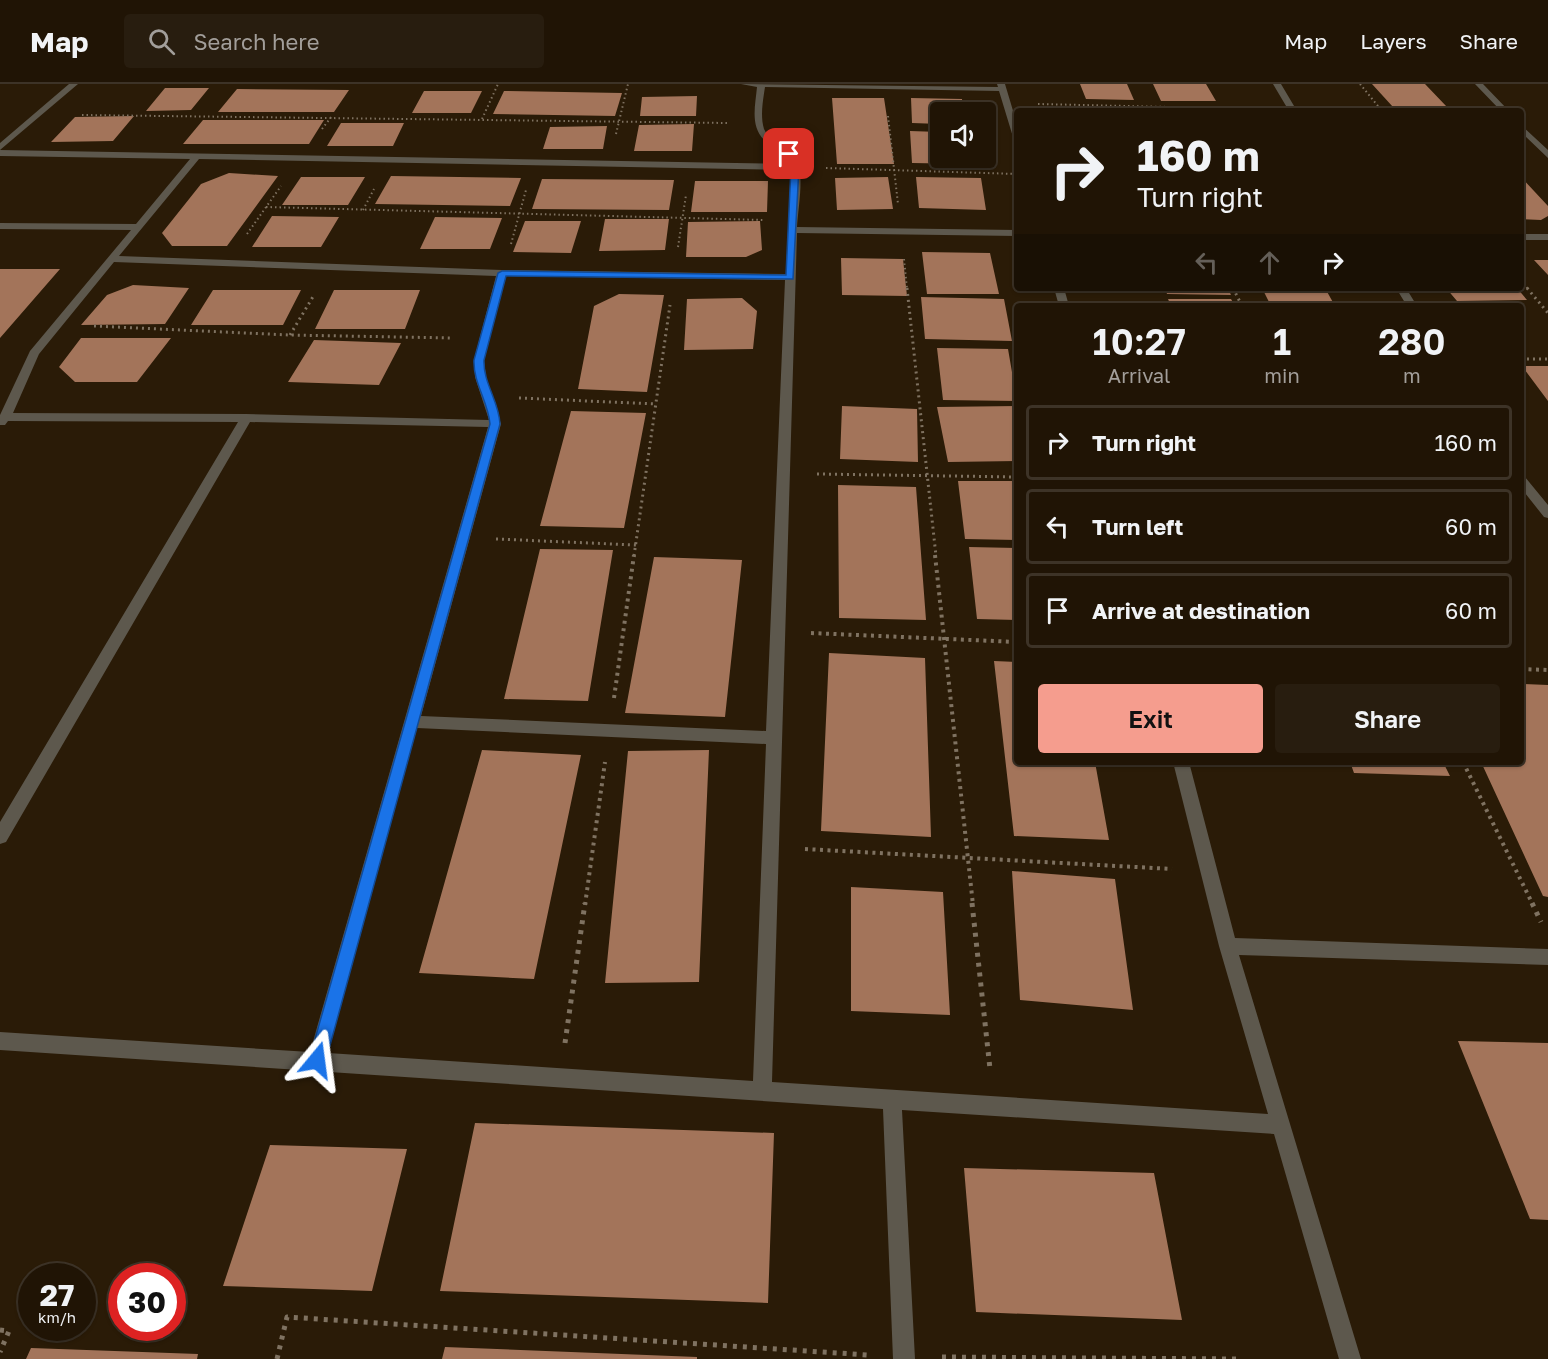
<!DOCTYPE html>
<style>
:root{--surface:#201405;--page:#281d0f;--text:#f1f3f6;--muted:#a29e9a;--line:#3d3327;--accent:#f59d8e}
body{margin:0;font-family:"Golos Text",sans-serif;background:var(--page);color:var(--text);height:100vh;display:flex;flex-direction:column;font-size:22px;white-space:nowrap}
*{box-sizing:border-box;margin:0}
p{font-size:20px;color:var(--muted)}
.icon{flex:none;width:33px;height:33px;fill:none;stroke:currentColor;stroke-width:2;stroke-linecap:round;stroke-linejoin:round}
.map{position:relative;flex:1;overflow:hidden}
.sheet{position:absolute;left:1014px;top:219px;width:510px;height:462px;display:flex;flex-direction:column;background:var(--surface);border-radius:6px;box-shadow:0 2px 4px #0004,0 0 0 2px var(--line)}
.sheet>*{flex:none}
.hud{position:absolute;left:1014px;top:24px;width:510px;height:183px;border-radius:6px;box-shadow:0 2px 4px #0004,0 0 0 2px var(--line);background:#201405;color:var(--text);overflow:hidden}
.controls{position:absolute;left:930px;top:18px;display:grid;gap:12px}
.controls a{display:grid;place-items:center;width:66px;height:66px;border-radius:6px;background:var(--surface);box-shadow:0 2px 4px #0004,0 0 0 2px var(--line);font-size:30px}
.speed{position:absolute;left:18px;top:1179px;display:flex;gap:12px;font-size:30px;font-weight:700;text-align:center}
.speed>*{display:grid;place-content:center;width:78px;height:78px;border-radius:50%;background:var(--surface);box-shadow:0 2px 4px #0004,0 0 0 2px var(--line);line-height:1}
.speed small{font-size:15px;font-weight:400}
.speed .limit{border:9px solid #d22;background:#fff;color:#111}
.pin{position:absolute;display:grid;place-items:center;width:51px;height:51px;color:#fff;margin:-26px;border-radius:12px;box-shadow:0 3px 9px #0006}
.me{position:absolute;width:66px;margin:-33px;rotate:16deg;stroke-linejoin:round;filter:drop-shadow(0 0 4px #0008)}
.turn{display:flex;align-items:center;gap:21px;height:126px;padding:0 24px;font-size:27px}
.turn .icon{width:78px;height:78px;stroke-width:2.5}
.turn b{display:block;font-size:42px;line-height:51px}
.lanes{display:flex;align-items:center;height:57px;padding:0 24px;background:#0003;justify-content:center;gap:30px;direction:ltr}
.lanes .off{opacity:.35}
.eta{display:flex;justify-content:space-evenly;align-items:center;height:102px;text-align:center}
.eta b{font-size:36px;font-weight:600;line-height:42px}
.primary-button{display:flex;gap:12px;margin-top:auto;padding:12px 24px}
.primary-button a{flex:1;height:69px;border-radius:6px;background:var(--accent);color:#111;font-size:24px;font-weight:600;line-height:69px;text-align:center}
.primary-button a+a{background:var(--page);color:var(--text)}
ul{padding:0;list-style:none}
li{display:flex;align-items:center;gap:18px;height:75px;margin:0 12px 9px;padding:0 12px;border:3px solid var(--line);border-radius:6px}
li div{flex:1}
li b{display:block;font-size:22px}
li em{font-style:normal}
header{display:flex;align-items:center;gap:36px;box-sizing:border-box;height:84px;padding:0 30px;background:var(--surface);border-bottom:2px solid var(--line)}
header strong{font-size:28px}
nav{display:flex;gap:33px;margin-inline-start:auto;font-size:21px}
.search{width:420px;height:54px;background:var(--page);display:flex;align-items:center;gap:15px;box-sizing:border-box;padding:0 21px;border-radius:6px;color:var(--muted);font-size:22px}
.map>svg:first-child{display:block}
</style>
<header>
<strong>Map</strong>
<div class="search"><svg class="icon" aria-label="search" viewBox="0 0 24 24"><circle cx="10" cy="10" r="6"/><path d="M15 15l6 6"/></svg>Search here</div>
<nav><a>Map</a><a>Layers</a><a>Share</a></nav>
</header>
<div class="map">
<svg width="1548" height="1275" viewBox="0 0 1548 1275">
<rect width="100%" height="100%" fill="#2a1b07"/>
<!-- building -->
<path fill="#a3745a" d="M1080,0H1127L1134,16L1086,15Z
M1153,0H1206L1216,17H1161Z
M1372,0H1425L1447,23H1393Z
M165,4H209L191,26L146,27Z
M237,5L349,6L334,28H218Z
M424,7H482L471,29H412Z
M504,7L622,9L615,32L493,30Z
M697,12L696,32H640L642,13Z
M832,14H884L894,80H837Z
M911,14L962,15L963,28H940V40L912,39Z
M1374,22L1379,27H1332L1328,23Z
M1098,24L1164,25V27H1099Z
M134,32L113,57L51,58L75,33Z
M203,36H324L309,60H183Z
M341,39H404L393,62H327Z
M694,40L692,67H634L639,41Z
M607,42L603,65H543L550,43Z
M910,47L940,48V74H969L970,80L912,79Z
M229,89L278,92L227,162H172L162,149L201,100Z
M391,92L521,94L510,122L375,120Z
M301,93H365L348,121H282Z
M888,93L893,125L837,126L835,94Z
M916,93L981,94L986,126L919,124Z
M1521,93L1548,122V132L1541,136L1521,135Z
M542,95L674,96L669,126L532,125Z
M695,97H768L767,128H691Z
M272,132L339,133L321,163H252Z
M435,133L502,134L490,165H420Z
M605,135H669L665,166L599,167Z
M525,137H581L571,169L513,168Z
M760,137L762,166L746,173H686L688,138Z
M922,168L990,169L999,210H927Z
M841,174L903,175L907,212L842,211Z
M1534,176H1548V191Z
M0,185H60L0,254Z
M133,201L189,204L165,240L81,241L107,211Z
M1165,204H1228L1231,211L1167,210Z
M1262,204H1325L1335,222H1271Z
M1446,204H1517L1527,216L1457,217Z
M213,206H301L283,241H191Z
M334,206H420L405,245H315Z
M619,210L664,211L647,308L578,305L594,222Z
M921,213L1004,215L1012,257L925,255Z
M742,214L757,227L753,265L684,266L687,215Z
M1168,215H1231L1235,222H1171Z
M81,254H171L137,298H75L59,283Z
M314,256L401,259L379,301L288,298Z
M937,264L1008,265L1017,317L943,316Z
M1522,282H1548V317Z
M842,322L917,325L918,378L840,375Z
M1017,322V377L948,378L937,323Z
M571,327L646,329L624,444L540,442Z
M958,397H1017V456L965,455Z
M838,401L916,403L926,536L839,534Z
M969,463L1017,464V536L977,535Z
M540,465L613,466L588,617L504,615Z
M654,473L742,476L725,633L625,629Z
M829,569L925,574L931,753L821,747Z
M994,577L1017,578V678H1095L1109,756L1014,752Z
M1521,600L1548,601V813L1543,812L1481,678H1521Z
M482,666L581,671L534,895L419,889Z
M709,666L699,898L605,899L628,667Z
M1350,678H1443L1450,692L1354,689Z
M1012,787L1115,795L1133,926L1020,916Z
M851,803L943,808L950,931L851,927Z
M1458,957L1548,959V1136L1530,1135Z
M475,1039L774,1049L768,1219L440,1207Z
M270,1061L407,1065L372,1207L223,1202Z
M964,1084L1154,1089L1182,1236L976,1228Z
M445,1263L697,1273V1275H442Z
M31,1264L198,1270L197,1275H26Z"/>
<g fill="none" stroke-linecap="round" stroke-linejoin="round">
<!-- path-far3 -->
<path stroke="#7f7261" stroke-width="2" stroke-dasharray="1.5 3" stroke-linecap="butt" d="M1360,0L1382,27
M1038,20L1259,25
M82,31L728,39
M888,32L898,120
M482,35L498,0
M322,45L332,32
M616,50L628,0
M826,84L1017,90
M266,123L763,136
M363,126L374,105
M247,150L281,102
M511,160L526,106
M678,163L686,111
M904,175L907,205
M1521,196L1528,205"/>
<!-- path-far2 -->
<path stroke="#7f7261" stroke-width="3" stroke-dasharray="2 4" stroke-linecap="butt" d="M907,204L936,472
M1233,204L1242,222
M1527,204L1548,229
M94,242L289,251L453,254
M290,251L314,211
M1521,275H1548
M519,314L656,320
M817,390L1017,393
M496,455L636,461
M634,472L670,221"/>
<!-- path-far1 -->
<path stroke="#7f7261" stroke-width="4" stroke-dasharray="3 4.5" stroke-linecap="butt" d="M935,471L973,821
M811,549L1017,558
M1521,585L1548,586
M614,614L634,471
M1463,678L1533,821
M805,765L1172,785
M585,821L605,678"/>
<!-- path -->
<path stroke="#7f7261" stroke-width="5" stroke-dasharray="4 6" stroke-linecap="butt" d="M972,819L990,985
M1532,819L1541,838
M565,959L585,819
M0,1246L9,1247L0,1268
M942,1273L1238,1275
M277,1275L287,1233L868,1271"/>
<!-- minor -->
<path fill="#5d584d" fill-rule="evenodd" d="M69,0H78L0,66V59Z
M741,0L998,3L997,0H1005L1017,40V55L1013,53L999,7L765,3C763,16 760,32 764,45C771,61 794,64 799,82C803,98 798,126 797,143L1017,146V152L797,149L772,998L1268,1030L1219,862L1173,678H1189L1235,854L1548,865V881L1239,871L1361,1275H1339L1274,1050L902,1026L915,1275H893L883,1025L0,966V948L310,968L488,343L250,338L6,758L0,760V738L238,338L8,337L5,341H0V331L30,267L131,146L0,145V139L136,140L190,75L0,72V66L790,80C785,71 777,66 769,60C749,46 755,24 757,3ZM199,75L791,86L786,190L502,186L119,172ZM114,178L496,192L474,276L475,293L489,336L246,330L13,329L39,270ZM506,192L785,196L766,647L421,632L501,340L486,293L484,276ZM417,644L766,660L753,997L328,969Z
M1273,0H1281L1297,27H1289Z
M1475,0H1483L1509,27H1501Z
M1521,41L1548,66V74L1521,48Z
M1521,150H1548V156H1521Z
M1054,204H1064L1069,222H1059Z
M1396,204H1406L1417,222H1407Z
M1521,392L1525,393L1548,421V434L1544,433L1521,404Z"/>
</g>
<!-- route -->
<path fill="#1a73e8" stroke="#114b97" stroke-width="1.5" d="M786,68H791L799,83L793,195L506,192L484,276C483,299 499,317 500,340L326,976L323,982L317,985L311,982L309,976L490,340C488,317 473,299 474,276L498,189L502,187L786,191L791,83Z"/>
</svg>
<div class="controls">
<a><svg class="icon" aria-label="sound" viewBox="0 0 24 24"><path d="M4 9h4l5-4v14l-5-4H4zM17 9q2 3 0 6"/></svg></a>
</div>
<div class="speed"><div>27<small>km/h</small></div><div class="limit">30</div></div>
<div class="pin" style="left:789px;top:70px;background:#d93025"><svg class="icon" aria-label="arrive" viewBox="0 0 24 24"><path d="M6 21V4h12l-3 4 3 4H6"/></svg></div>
<svg class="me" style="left:317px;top:976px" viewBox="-20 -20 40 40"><path d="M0-17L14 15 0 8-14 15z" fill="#1a73e8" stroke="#fff" stroke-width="4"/></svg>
<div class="hud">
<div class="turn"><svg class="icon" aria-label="right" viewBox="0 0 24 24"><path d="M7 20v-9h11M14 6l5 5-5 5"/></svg><div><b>160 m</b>Turn right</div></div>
<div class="lanes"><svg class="icon off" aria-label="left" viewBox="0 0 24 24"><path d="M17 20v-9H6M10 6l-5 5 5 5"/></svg><svg class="icon off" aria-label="ahead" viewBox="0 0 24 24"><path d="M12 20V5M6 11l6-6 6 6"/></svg><svg class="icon" aria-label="right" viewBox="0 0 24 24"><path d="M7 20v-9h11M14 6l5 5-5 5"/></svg></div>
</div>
<section class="sheet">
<div class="eta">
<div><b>10:27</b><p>Arrival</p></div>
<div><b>1</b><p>min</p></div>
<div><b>280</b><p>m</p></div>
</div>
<ul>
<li><svg class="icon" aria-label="right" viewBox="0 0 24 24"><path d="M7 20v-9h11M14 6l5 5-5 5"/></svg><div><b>Turn right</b></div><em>160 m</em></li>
<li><svg class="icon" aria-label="left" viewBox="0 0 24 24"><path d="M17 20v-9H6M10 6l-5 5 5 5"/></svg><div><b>Turn left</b></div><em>60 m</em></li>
<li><svg class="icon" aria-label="arrive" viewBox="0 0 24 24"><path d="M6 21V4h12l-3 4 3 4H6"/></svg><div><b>Arrive at destination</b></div><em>60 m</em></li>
</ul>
<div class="primary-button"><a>Exit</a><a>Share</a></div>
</section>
</div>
